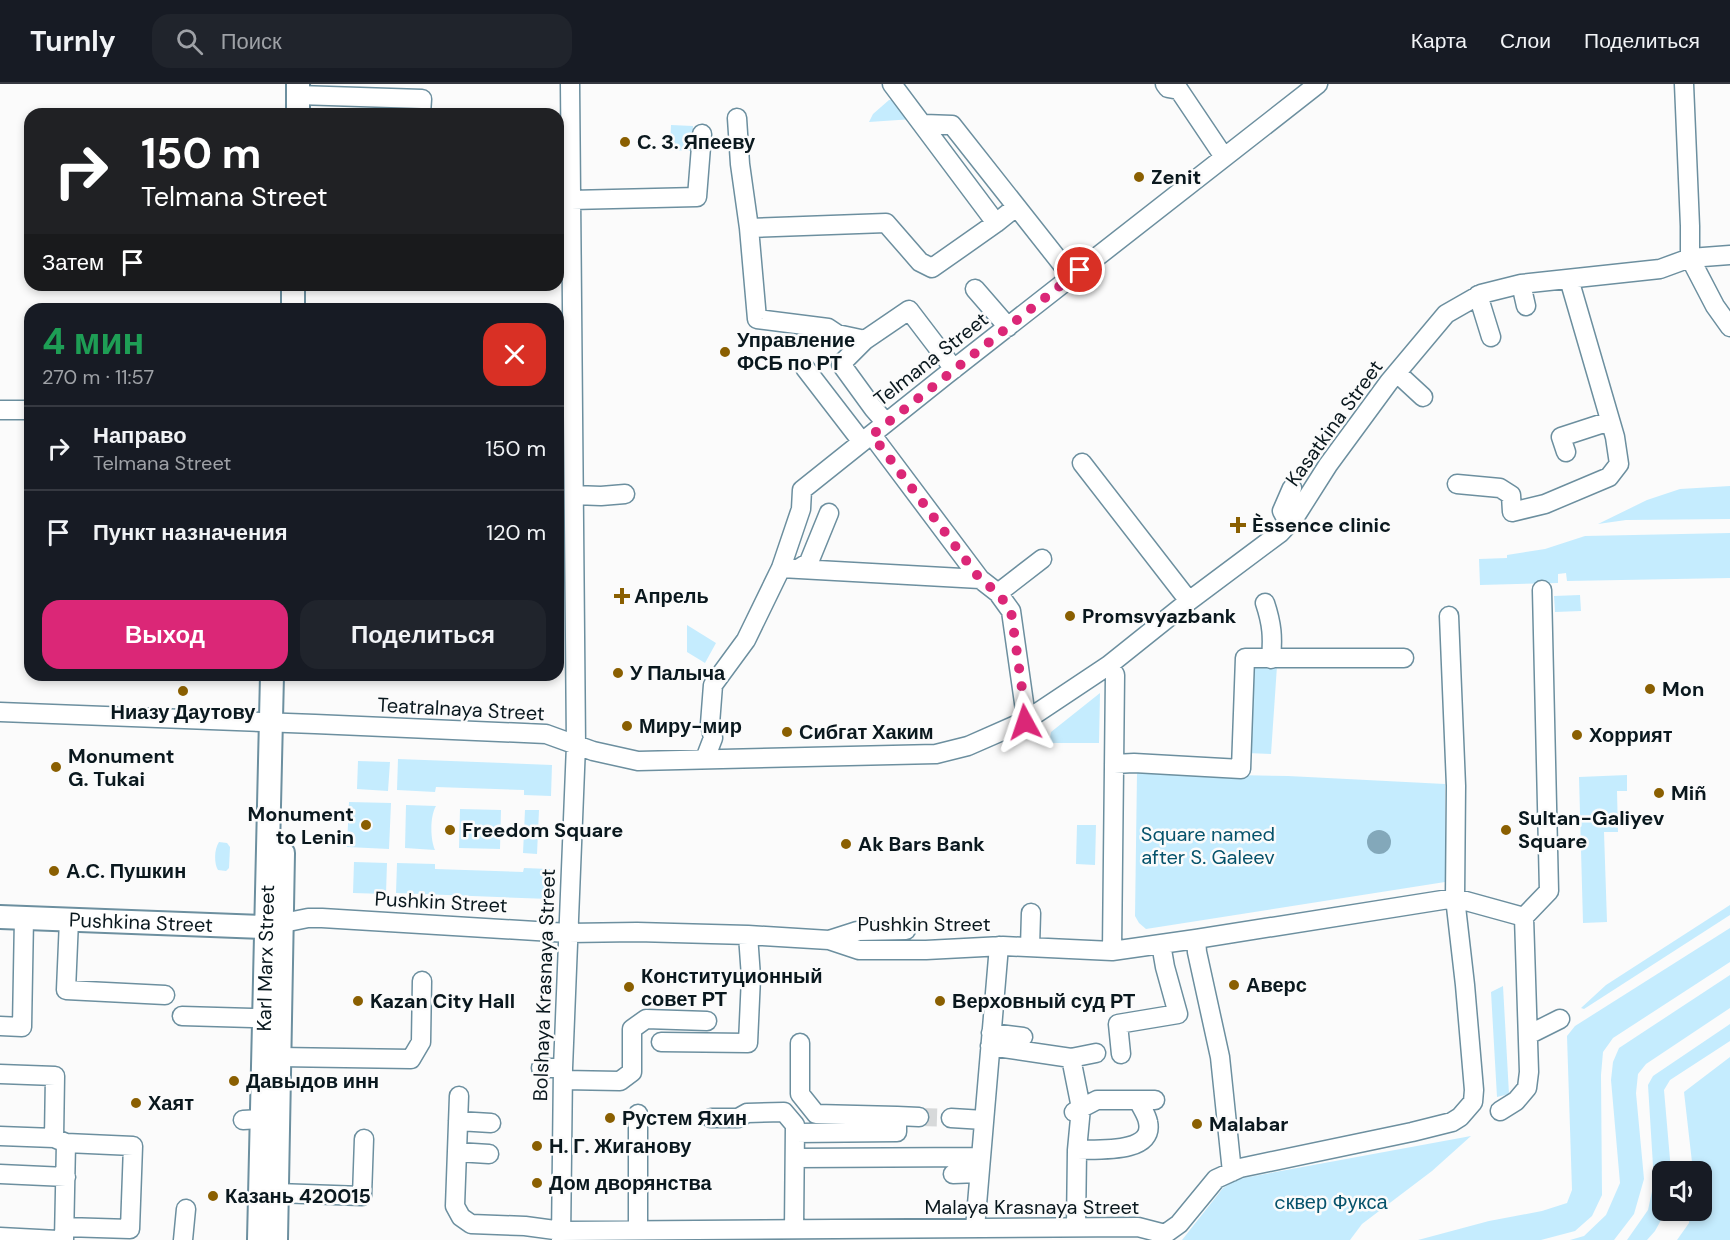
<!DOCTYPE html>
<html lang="ru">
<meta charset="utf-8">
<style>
:root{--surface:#171b24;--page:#20242c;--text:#f1f3f6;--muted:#9ea1a6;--line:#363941;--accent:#db2777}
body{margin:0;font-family:"DM Sans",sans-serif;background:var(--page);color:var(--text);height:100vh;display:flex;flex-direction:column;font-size:22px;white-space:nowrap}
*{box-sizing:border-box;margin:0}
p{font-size:20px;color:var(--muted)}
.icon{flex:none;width:33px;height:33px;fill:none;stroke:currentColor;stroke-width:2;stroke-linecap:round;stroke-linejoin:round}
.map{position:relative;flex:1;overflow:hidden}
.sheet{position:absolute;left:24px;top:219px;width:540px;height:378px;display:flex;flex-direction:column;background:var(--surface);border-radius:18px;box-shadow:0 3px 9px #0003}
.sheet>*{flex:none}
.hud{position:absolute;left:24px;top:24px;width:540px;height:183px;border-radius:18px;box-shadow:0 3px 9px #0003;background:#202124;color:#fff;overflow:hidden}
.controls{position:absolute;left:1652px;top:1077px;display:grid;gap:12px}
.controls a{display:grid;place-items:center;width:60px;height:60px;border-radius:12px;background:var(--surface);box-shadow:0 3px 9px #0003;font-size:30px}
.pin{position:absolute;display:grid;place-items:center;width:51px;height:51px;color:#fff;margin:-26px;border:3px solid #fff;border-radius:50%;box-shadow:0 2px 6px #0007}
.me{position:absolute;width:66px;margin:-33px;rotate:355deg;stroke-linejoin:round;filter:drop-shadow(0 0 4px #0008)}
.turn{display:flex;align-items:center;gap:21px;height:126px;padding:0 18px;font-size:27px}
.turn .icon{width:78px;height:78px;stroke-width:2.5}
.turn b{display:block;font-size:42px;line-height:51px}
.then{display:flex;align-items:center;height:57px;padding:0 18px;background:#0003;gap:12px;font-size:22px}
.round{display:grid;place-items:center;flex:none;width:63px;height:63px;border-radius:18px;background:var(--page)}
.headline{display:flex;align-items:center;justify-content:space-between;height:102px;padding:0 18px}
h1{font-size:36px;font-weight:700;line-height:45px;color:#1e9e55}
.cta{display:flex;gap:12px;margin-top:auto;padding:12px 18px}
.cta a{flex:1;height:69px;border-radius:18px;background:var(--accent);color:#fff;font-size:24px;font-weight:700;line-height:69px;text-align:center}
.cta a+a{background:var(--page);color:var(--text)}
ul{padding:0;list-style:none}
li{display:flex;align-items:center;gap:18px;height:84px;padding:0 18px;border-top:2px solid var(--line)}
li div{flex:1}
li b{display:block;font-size:22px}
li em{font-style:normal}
header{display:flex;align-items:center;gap:36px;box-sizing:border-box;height:84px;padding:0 30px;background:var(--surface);border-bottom:2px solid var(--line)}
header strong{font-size:28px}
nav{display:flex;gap:33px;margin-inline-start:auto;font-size:21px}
.search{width:420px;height:54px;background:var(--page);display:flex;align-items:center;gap:15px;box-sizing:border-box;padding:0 21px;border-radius:18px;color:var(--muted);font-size:22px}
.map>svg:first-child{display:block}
</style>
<header>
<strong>Turnly</strong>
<div class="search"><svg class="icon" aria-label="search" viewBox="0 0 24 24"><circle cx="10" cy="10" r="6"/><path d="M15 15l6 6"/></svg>Поиск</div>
<nav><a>Карта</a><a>Слои</a><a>Поделиться</a></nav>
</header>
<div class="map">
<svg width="1730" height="1156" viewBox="0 0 1730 1156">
<rect width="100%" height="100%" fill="#fbfbfb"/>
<!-- green -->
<path fill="#c5ecfe" d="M889,16H895L913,35L869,38L873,30Z
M671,41L693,42L692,67L670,66Z
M1730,402V435L1626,436L1598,440L1647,416L1680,405Z
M1730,449V494L1567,497L1566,489L1558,490V499L1480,501L1479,475L1507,474V471L1545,465L1585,452Z
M1580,511L1581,527L1555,528L1554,512Z
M687,541L716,559L705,579L687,568Z
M1277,582L1271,670L1247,669L1252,584Z
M1100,609L1099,659H1049L1051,648Z
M398,675L552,681L551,712L524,711V706L436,703L435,708L397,706Z
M358,677L390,678L388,707L357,705Z
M1137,689L1288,692L1445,700V798L1146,845L1139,839L1135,832Z
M1627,691V707H1617L1618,748H1604L1607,838L1583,839L1579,693Z
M349,718L391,719L389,765L347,763Z
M406,721L436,722C430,732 430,755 435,766L405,764Z
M460,725L501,726L500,765L459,764Z
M525,726H539L537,770L523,769Z
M1077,741H1096L1095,781L1076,780Z
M219,758L227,759L230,763L229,784L226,787L218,786C214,780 214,765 219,758Z
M354,778L387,779L386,810L353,809Z
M397,779L435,780V785L523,788L524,784L550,785L549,815L396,809Z
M1730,821V831L1584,925L1581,924L1606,901Z
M1730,844V878L1613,954L1603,968L1601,991L1602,1111L1592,1132L1575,1147L1541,1156H1418L1489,1137L1542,1127L1567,1119L1572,1106L1567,952L1575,942Z
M1730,891V924L1646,980L1638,990L1636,1009L1644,1095L1634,1130L1614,1156H1570L1584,1152L1606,1131L1620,1099L1611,996L1613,978L1619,964Z
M1503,902L1509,1010L1497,1013L1491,908Z
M1730,940V957L1670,996L1664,1006L1671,1087L1662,1088V1126L1666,1127L1655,1147L1647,1156H1627L1648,1126L1654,1098L1648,1001L1653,992Z
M1730,973V1156H1677L1689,1139L1690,1127L1701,1126V1088L1693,1087L1684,1008Z
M1471,1052L1432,1087L1362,1140L1350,1156H1182L1223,1104L1238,1095Z"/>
<!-- water -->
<path fill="#83a8ba" d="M1367 758a12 12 0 1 1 24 0a12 12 0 1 1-24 0Z"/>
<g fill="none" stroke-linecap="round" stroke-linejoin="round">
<!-- minor-tunnel -->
<path stroke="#d7d9da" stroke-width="18" stroke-dasharray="18 9" stroke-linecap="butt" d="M919,1033L951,1034"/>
<defs>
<path id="minor" d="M892,0L996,139L1016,123
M1165,0L1168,4L1179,6L1224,73
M1684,0L1690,142V174L1715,222L1730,243
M298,11L422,15L421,30
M737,34L740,80L749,144L886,139L920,178L932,184L996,139
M924,40L952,41L1072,193
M571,116L697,113L702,50
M749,144L757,235L828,244L837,250L865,256
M1521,200L1526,222
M975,205L1008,243
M1478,211L1491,253
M805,284L862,358
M1397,289L1423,313
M0,326H30
M886,339L873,324L841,280L865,256L909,226L954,285
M872,351L980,495
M1566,368L1561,353L1610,337
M1082,379L1189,517
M1457,400L1500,404L1511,411L1512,428L1545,420L1609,393L1619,380L1615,353L1569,195
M574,411L601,412L625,410
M1289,440L1282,427L1292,404
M781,484L980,495L998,509L1011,527L1025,626V637
M798,485L809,478L829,429
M998,509L1042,475
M1265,519C1272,540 1273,553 1271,575
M1109,581L1115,591L1112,867
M0,628L315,640L546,650L593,667L638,677L936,670L968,662L1025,637L1109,581L1189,517L1280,449L1295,433L1328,381L1389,298L1446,230L1481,210L1521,200L1660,185L1690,174L1730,171
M705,675L713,654L710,640L713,601L746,556L781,484L801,425L802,406L946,291L1318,0
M1114,680L1134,679L1241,685L1245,574H1404
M69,836L66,906L165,911
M283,839L308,834H322L568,849L637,848L748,851L829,856L859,866H926L1003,862L1112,867L1196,855L1455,814L1524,833L1549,807L1542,506
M1196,855L1197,868L1220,973L1232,1088
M829,856L857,847L906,846
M1030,863L1031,829
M182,932L252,934L264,933
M0,942L22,943L24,834
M991,949L1023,953
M1528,951L1560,935
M661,958L748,959L751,893L748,851
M990,962L1071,974L1096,969
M1121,970L1118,940L1178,930L1165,883L1161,860
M279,973L411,975L421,958L422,897
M1071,974L1081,1024L1077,1066L1076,1143
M541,984H563
M0,990L55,992L54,1054
M563,996L620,997L632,988V945L646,935L707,937
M459,1012L455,1122L461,1133L471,1140L525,1142L562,1147L1138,1143L1165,1150
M1500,1027L1516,1017L1527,1004L1529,988L1524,833
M1074,1028L1097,1016H1155
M897,1032L919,1033
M711,1034H738L747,1029L784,1028L795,1041L794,1145
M951,1034L984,1036
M243,1036L262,1035
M458,1037L491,1039
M795,1049L897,1048V1032L816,1030L800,1010V959
M0,1052L54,1054L66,1059L133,1062L130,1145L65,1143
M1077,1066C1097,1065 1155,1070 1148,1038C1147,1031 1141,1023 1138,1016
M457,1068L489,1070
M795,1074L981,1073
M0,1090L66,1093
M953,1090L979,1089
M277,1109L362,1112L364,1055
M975,1144L999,862
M638,1146V1030
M1165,1150L1179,1140L1216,1095L1240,1084L1412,1048L1452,1038L1460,1033L1473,1018L1474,1006L1465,901L1455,814L1456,702L1449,532
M0,1153L58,1156
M64,1156L66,1059
M183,1156L186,1125
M561,1156L563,984L576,661L570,0"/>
<g id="major">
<path d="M298,30V0"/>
<path d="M293,225V201"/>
<path id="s1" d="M0,833L265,843L278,840"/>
<path id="s2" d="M259,1156L272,591"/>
<path d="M276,1156L283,769"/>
</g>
</defs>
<!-- minor casing -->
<use href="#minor" stroke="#6c8f9f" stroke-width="21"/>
<!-- major casing -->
<use href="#major" stroke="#6c8f9f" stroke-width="26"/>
<!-- minor -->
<use href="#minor" stroke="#fff" stroke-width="18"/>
<!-- major -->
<use href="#major" stroke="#fff" stroke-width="22"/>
</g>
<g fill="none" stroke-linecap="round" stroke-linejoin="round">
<!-- route -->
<path stroke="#db2777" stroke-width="10" stroke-dasharray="0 18" d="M1025,638V626L1011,527L998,509L980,495L872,351L1080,186"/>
</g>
<!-- markers -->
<g fill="#8a5f01" stroke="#fbfbfb" stroke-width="2">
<circle cx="625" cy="58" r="6"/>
<circle cx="1139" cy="93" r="6"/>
<circle cx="725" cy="268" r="6"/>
<path d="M1235 432h6v6h6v6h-6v6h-6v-6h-6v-6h6z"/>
<path d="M619 503h6v6h6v6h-6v6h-6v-6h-6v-6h6z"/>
<circle cx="1070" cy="532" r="6"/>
<circle cx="618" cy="589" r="6"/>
<circle cx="1650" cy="605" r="6"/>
<circle cx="183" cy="607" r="6"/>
<circle cx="627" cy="642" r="6"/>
<circle cx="787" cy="648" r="6"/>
<circle cx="1577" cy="651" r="6"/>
<circle cx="56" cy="683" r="6"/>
<circle cx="1659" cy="709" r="6"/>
<circle cx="366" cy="741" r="6"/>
<circle cx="450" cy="746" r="6"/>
<circle cx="1506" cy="746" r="6"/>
<circle cx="846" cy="760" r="6"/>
<circle cx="54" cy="787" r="6"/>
<circle cx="1234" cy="901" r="6"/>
<circle cx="629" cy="903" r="6"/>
<circle cx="358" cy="917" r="6"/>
<circle cx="940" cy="917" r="6"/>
<circle cx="234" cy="997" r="6"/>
<circle cx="136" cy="1019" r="6"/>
<circle cx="610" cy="1034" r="6"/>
<circle cx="1197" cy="1040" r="6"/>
<circle cx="537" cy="1062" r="6"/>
<circle cx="537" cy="1099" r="6"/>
<circle cx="213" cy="1112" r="6"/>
</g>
<g text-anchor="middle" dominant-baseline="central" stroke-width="5" stroke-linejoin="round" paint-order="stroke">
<!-- poi labels -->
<g font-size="20" font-weight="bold" fill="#0a181e" stroke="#fbfbfb" text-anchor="start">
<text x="637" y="58">С. З. Япееву</text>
<text x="1151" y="93">Zenit</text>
<text x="737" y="256">Управление<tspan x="737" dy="23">ФСБ по РТ</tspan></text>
<text x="1252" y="441">Èssence clinic</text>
<text x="634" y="512">Апрель</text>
<text x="1082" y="532">Promsvyazbank</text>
<text x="630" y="589">У Палыча</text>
<text x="1662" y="605">Mon</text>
<text x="183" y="628" text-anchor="middle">Ниазу Даутову</text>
<text x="639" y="642">Миру-мир</text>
<text x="799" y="648">Сибгат Хаким</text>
<text x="1589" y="651">Хоррият</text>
<text x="68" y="672">Monument<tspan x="68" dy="23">G. Tukai</tspan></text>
<text x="1671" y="709">Miñ</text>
<text x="354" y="730" text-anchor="end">Monument<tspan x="354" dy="23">to Lenin</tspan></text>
<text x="1518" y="734">Sultan-Galiyev<tspan x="1518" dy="23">Square</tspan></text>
<text x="462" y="746">Freedom Square</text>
<text x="858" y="760">Ak Bars Bank</text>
<text x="66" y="787">А.С. Пушкин</text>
<text x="641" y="892">Конституционный<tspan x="641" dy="23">совет РТ</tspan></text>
<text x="1246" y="901">Аверс</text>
<text x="370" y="917">Kazan City Hall</text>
<text x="952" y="917">Верховный суд РТ</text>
<text x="246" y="997">Давыдов инн</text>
<text x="148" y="1019">Хаят</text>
<text x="622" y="1034">Рустем Яхин</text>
<text x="1209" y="1040">Malabar</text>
<text x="549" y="1062">Н. Г. Жиганову</text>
<text x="549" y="1099">Дом дворянства</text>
<text x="225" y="1112">Казань 420015</text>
</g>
<!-- street labels -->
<g font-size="20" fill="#0a181e" stroke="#fbfbfb">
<text transform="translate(931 275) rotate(-38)">Telmana Street</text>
<text transform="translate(1334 339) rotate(-54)">Kasatkina Street</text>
<text transform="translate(461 625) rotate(3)">Teatralnaya Street</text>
<text transform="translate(441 818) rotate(3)">Pushkin Street</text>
<text stroke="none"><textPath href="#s1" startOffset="141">Pushkina Street</textPath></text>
<text x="924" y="840">Pushkin Street</text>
<text stroke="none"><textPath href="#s2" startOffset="282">Karl Marx Street</textPath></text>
<text transform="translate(544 901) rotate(-88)">Bolshaya Krasnaya Street</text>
<text x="1032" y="1123">Malaya Krasnaya Street</text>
</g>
<!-- park labels -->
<g font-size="20" fill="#05526b" stroke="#fbfbfb">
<text x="1208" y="750">Square named<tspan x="1208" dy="23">after S. Galeev</tspan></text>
<text x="1331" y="1118">cквер Фукса</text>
</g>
</g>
</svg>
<div class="controls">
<a><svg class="icon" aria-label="sound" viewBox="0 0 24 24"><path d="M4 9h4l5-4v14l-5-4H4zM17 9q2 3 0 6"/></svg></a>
</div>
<div class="pin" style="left:1080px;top:186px;background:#d93025"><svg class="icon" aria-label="arrive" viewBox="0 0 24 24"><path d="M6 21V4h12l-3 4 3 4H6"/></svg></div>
<svg class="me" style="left:1025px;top:638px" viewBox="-20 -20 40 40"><path d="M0-17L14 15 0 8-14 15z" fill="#db2777" stroke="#fff" stroke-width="4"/></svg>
<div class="hud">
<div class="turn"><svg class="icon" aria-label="right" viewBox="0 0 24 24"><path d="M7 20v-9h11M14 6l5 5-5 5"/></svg><div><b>150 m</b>Telmana Street</div></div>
<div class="then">Затем<svg class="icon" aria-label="arrive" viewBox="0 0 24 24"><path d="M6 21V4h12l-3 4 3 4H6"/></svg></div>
</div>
<section class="sheet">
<div class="headline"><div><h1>4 мин</h1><p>270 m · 11:57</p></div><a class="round" style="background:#d93025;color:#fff"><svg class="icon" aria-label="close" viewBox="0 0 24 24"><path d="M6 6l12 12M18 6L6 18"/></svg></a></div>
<ul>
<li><svg class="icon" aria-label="right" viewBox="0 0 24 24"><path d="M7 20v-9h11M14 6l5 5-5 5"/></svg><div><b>Направо</b><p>Telmana Street</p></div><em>150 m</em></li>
<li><svg class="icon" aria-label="arrive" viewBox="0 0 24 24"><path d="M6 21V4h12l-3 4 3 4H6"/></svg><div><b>Пункт назначения</b></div><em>120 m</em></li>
</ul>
<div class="cta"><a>Выход</a><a>Поделиться</a></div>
</section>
</div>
